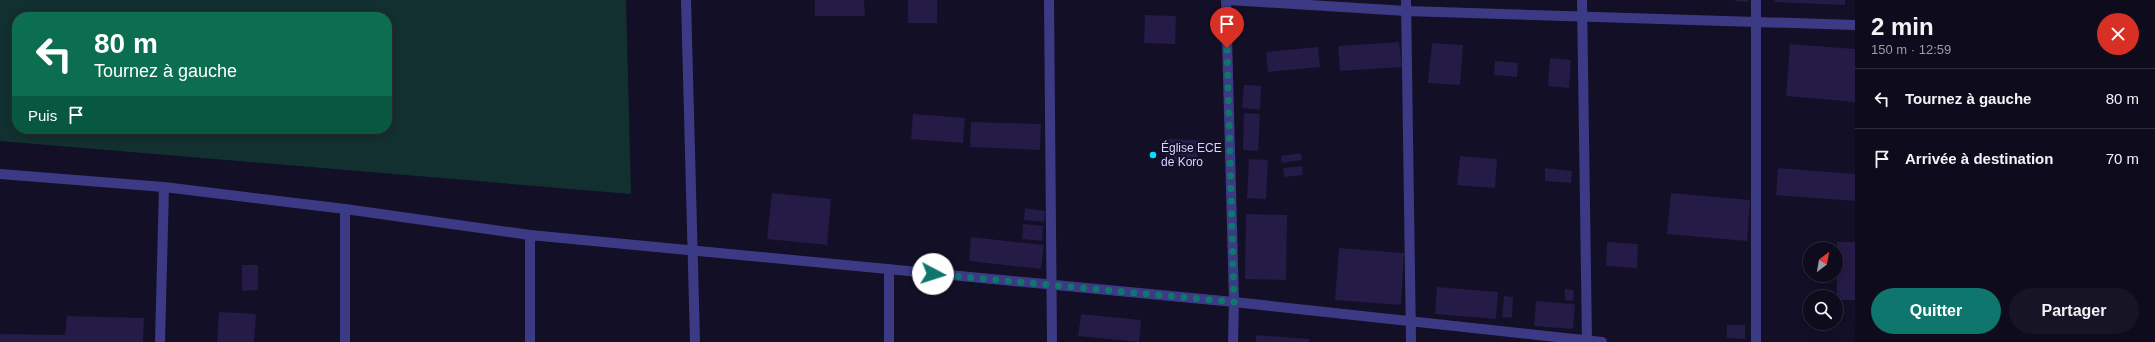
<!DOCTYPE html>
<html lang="fr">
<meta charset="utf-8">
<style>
:root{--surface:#0e0b1c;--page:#171425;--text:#f1f3f6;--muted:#9b9ba3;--line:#2e2b3b;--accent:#0f766e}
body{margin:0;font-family:Arial,sans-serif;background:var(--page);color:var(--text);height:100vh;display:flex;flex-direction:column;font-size:15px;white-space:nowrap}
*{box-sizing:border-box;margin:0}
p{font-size:13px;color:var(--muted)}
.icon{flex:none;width:22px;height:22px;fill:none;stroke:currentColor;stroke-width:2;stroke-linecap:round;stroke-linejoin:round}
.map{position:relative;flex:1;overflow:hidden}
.side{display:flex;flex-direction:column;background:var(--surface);width:300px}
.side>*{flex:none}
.guide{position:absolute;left:12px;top:12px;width:380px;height:122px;border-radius:16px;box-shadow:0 2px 10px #0003,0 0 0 1px var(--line);background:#0b6e4f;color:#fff;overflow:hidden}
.needle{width:26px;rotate:31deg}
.buttons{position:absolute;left:1803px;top:242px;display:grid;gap:8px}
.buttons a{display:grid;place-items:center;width:40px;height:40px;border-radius:50%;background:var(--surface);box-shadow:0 2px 10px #0003,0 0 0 1px var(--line);font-size:20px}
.pin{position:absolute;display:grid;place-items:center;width:34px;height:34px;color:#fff;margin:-41px -17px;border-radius:50% 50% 50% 0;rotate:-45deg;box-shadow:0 0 4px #0007}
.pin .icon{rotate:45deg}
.me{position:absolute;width:44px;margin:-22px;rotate:95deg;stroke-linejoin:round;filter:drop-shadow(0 0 3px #0008)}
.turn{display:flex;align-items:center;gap:14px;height:84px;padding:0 16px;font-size:18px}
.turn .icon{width:52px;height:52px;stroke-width:2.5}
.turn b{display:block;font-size:28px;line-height:34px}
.then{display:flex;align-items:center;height:38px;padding:0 16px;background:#0003;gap:8px;font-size:15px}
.round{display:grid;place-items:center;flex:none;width:42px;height:42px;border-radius:21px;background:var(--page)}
.overview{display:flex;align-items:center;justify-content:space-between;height:68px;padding:0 16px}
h1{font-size:24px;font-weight:700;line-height:30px}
.action{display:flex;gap:8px;margin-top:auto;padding:8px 16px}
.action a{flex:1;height:46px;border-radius:24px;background:var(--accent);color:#fff;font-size:16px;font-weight:700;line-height:46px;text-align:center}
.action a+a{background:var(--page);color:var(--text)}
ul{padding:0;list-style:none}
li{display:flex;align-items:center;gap:12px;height:60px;padding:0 16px;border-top:1px solid var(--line)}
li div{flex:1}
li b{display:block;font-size:15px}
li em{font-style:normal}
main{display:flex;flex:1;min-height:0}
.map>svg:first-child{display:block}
</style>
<main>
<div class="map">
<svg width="1855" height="342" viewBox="0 0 1855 342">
<rect width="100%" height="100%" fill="#130f26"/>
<!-- green -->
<path fill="#12302f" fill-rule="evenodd" d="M0,0H626L631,194L0,141ZM17,17H387V129H17Z"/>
<!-- building -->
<path fill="#241b47" d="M815,0H864L865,16H815Z
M908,0H937V23H908Z
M1735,0H1748V2L1735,1Z
M1775,0H1845V5L1775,2Z
M1145,15L1176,16L1175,44L1144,43Z
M1399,42L1402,67L1340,71L1338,46Z
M1432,43L1463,45L1460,85L1428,83Z
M1790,44L1855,49V102L1786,96Z
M1318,47L1320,67L1268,72L1266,52Z
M1550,58L1571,60L1569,88L1548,86Z
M1495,61L1518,63L1517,77L1494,75Z
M1244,85L1261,86L1260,110L1242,108Z
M1244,113L1260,114L1258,151L1243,150Z
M913,114L965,118L963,143L911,139Z
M971,122L1041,124L1040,150L970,147Z
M1166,139L1198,140L1197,164L1166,162Z
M1301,153L1302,160L1282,163L1281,156Z
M1460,156L1497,159L1495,188L1457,185Z
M1249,159L1268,160L1266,199L1247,198Z
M1302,166L1303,175L1284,177L1283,168Z
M1545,168L1572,171L1571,183L1545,181Z
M1778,168L1855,174V201L1776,195Z
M772,193L831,199L827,245L767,239Z
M1671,193L1750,200L1747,241L1667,234Z
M1025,208L1045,211L1044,222L1024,220Z
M1246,214L1287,215L1286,280L1245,279Z
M1023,224L1043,226L1042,241L1022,239Z
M971,237L1044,245L1041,269L969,261Z
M1607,242L1638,244L1637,268L1606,266Z
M1837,242H1855V300H1837Z
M1339,248L1404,253L1401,305L1335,300Z
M242,265H258V290L242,291Z
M1437,287L1498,292L1496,319L1435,314Z
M1565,289L1574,290L1573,301L1565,300Z
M1504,296L1513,297L1512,318L1502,317Z
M1536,301L1575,304L1573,329L1534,326Z
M219,312L256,314L254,342H217Z
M1081,314L1141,320L1139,342L1078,336Z
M67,316L144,318L143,342H0V334L65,335Z
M1727,325H1745V339L1727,338Z
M1256,335L1309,339V342H1256Z"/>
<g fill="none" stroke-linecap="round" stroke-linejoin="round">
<!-- minor -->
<path stroke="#3d3a85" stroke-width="10" d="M686,0L695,342
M1049,0L1052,342
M1226,0L1234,302L1233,342
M1229,0L1406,11L1855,25
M1406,0L1411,342
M1582,0L1587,342
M0,174L164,187L345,209L530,235L1234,302L1602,342
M345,209V342
M530,235V342
M160,342L164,187
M889,342V269
M1756,342V0"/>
</g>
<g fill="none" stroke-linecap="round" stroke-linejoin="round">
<!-- route -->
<path stroke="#0f766e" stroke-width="7" stroke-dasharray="0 12.6" d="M933,274L1234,302L1227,48"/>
</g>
<!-- markers -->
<circle fill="#00e5ff" stroke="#130f26" stroke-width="1.5" cx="1153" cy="155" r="4"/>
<g text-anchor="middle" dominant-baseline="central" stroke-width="4" stroke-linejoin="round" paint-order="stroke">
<!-- poi labels -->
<g font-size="12" fill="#d9d4ff" stroke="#130f26" text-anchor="start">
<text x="1161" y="148">Église ECE<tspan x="1161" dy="14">de Koro</tspan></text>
</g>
</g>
</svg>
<div class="buttons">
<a><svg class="needle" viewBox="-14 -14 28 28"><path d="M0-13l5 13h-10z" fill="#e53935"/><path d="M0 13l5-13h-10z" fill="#9b9ba3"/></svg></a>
<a><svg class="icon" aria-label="search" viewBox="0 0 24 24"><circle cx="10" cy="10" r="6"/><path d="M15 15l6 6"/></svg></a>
</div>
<div class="pin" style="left:1227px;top:48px;background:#d93025"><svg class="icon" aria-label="arrive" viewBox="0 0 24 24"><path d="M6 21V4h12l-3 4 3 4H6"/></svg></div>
<svg class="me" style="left:933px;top:274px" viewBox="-20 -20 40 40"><circle r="19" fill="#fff"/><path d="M0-13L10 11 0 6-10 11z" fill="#0f766e"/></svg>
<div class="guide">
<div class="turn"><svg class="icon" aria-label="left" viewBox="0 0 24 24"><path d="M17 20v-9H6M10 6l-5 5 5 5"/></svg><div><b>80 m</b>Tournez à gauche</div></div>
<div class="then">Puis<svg class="icon" aria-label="arrive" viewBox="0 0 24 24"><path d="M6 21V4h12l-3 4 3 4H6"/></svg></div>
</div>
</div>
<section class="side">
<div class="overview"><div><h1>2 min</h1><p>150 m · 12:59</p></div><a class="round" style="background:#d93025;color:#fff"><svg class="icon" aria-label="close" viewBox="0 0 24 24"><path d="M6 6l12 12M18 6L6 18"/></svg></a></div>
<ul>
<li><svg class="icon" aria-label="left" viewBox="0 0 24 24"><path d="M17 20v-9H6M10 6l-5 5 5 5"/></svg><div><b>Tournez à gauche</b></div><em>80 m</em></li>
<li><svg class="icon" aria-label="arrive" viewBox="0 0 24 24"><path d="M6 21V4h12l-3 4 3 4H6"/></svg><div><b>Arrivée à destination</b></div><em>70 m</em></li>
</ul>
<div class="action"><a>Quitter</a><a>Partager</a></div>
</section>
</main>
